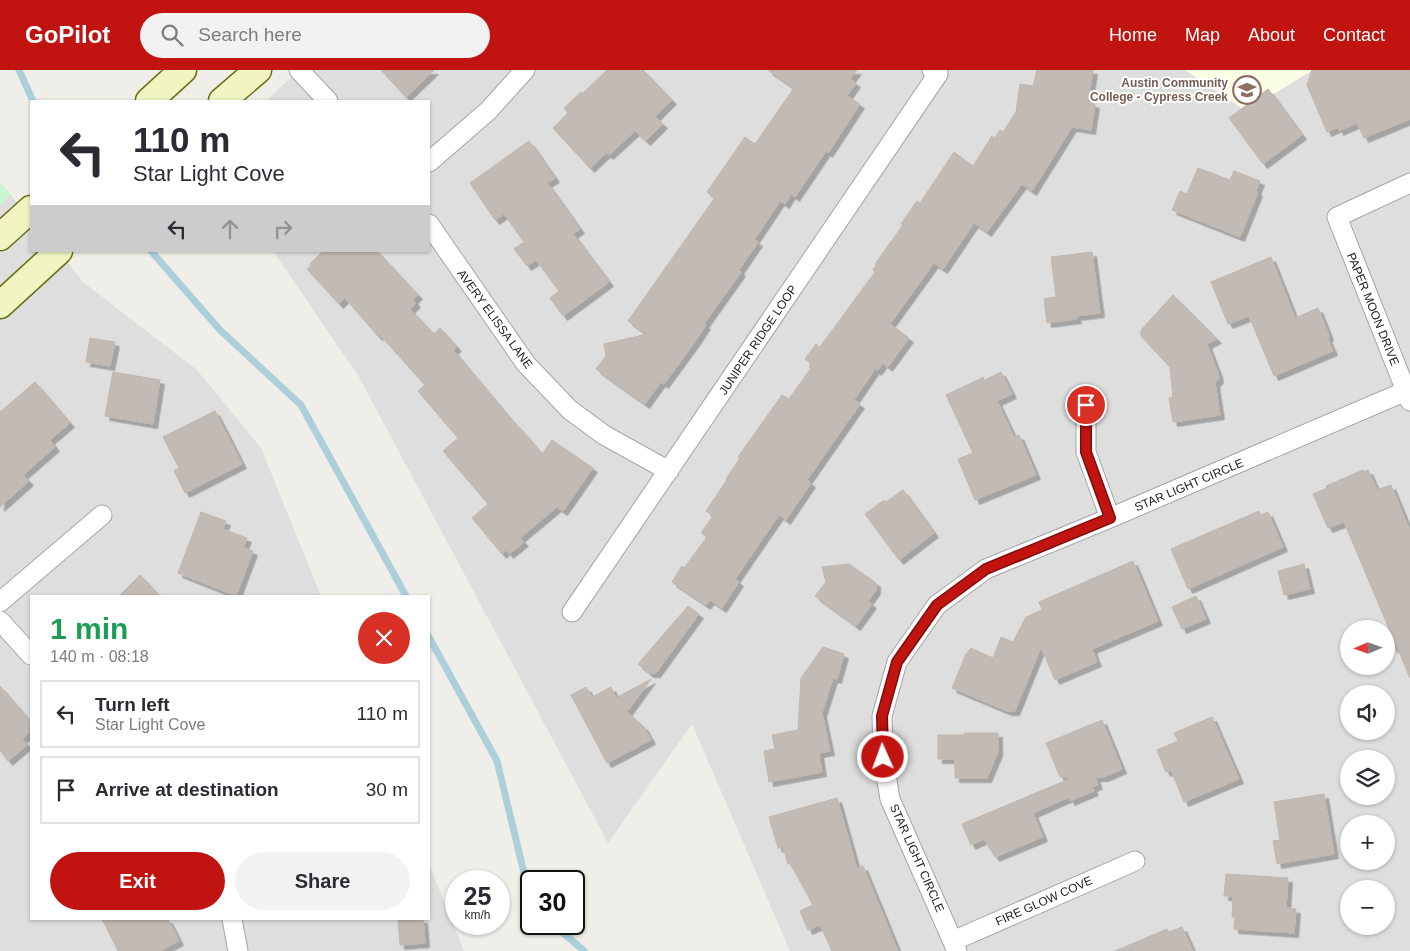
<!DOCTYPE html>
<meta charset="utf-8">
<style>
:root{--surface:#fff;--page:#f2f2f3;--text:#2b2b33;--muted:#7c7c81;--line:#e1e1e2;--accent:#c11411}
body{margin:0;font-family:Helvetica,sans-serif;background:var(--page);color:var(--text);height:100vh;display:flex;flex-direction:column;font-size:19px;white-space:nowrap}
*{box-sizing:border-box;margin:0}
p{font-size:16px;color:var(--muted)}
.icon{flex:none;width:28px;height:28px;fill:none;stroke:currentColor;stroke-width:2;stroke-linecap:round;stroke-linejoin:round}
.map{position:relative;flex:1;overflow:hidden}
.details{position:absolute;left:30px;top:525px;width:400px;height:325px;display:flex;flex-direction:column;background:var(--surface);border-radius:0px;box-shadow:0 1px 4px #0004}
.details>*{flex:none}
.guide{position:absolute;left:30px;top:30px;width:400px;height:152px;border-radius:0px;box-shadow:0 1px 4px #0004;background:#fff;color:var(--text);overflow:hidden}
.needle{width:32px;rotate:268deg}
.buttons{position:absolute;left:1340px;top:550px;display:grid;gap:10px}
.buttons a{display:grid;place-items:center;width:55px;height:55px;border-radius:50%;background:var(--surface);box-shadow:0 1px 4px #0004;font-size:25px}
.speed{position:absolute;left:445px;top:800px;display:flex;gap:10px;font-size:25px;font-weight:700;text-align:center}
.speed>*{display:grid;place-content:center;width:65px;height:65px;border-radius:50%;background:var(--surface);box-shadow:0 1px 4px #0004;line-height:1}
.speed small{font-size:12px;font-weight:400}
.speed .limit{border:2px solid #111;border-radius:8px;background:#fff;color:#111}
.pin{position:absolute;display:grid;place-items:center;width:42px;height:42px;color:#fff;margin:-21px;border:2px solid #fff;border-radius:50%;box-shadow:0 1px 5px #0007}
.me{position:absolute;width:55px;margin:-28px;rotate:358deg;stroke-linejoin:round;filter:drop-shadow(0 0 4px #0008)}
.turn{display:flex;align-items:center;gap:18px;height:105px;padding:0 20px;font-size:22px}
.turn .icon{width:65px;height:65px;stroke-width:2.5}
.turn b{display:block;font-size:35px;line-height:42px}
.lanes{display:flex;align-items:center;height:48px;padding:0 20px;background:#0003;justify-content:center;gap:25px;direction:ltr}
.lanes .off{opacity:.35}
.round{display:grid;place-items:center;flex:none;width:52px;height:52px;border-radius:26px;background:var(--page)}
.summary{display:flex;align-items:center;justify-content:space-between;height:85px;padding:0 20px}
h1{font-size:30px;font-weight:800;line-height:38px;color:#1e9e55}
.cta{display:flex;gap:10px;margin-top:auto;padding:10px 20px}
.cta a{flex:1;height:58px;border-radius:30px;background:var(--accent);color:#fff;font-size:20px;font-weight:800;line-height:58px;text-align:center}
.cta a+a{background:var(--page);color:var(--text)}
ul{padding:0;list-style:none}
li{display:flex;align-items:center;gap:15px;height:68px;margin:0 10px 8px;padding:0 10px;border:2px solid var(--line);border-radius:0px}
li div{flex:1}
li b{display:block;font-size:19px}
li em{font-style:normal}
header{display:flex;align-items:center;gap:30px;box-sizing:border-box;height:70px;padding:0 25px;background:var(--accent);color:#fff}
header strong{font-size:24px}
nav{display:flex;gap:28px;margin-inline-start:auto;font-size:18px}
.search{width:350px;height:45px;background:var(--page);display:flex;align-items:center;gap:12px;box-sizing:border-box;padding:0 18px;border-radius:28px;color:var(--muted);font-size:19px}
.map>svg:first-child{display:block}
</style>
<header>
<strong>GoPilot</strong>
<div class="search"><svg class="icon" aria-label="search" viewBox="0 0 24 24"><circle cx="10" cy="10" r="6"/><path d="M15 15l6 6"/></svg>Search here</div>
<nav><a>Home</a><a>Map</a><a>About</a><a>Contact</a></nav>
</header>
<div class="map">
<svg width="1410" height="881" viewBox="0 0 1410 881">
<defs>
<filter id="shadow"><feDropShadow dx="4.5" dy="4.5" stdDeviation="0" flood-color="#0004"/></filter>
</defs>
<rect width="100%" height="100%" fill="#f0eee9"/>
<!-- residential -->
<path fill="#dfdede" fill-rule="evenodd" d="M299,0H1410V881H790L692,654L608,773L359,307L273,181H429V31H266ZM1349,559H1386V596H1349ZM1349,624H1386V661H1349ZM1349,689H1386V726H1349ZM1349,754H1386V791H1349ZM1349,819H1386V856H1349Z
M0,112L31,149V181H58L83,212L197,300L261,378L321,526H31V849H429V794L464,881H0Z"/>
<!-- education -->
<path fill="#fcfde5" d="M1185,0H1313L1246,41Z"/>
<!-- park -->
<path fill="#caf6cf" d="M0,112L11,125L0,135Z"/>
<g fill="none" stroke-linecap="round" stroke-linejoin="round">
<!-- stream -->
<path stroke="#adcfda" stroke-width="7" d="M19,0L33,31
M151,181L220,260L301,335L406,526
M429,567L497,691L531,832
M553,854L584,881"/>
</g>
<!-- building -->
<path fill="#c1bab5" stroke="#c1b6ac" filter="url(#shadow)" d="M381,0H434L406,27Z
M607,0H643L672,30L655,47L663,54L646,71L635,61L609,85L606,83L590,98L553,58L568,43L564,38L581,22L582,24Z
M768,0H857L850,9L856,13L847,26L860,34L828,83L826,81L795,127L791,124L785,134L780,131L754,170L758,172L739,200L741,202L704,254L706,255L694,273L664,314L661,312L645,334L596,299L606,286L604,274L647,264L628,251L714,129L707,122L745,67L755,74L794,18Z
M1037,0H1093L1088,32L1095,34L1091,60L1072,57L1032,121L1022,114L987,162L974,153L943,199L934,193L890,254L909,268L888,297L883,293L877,301L875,299L854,330L860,334L807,410L811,413L786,450L779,445L735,509L739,512L722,538L710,530L706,535L672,512L682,496L684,498L707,467L701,463L713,446L706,441L727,410L726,409L740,388L738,387L782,325L789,329L811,298L809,297L811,293L805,289L816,274L820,277L875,202L873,200L876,195L875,194L903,155L901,154L917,131L920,133L954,82L973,96L992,66L995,68L1000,60L1003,62L1016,42L1020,14L1033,16Z
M1312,0H1410V49L1364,68L1357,53L1339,61L1338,57L1327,62L1307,15Z
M1268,19L1302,65L1263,94L1229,48Z
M529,71L555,108L547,113L580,159L573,164L609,212L563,246L550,228L559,221L536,190L527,196L514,179L524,172L504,144L495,150L470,113Z
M1198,98L1230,110L1234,101L1260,111L1256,121L1258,122L1240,167L1172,140L1180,121L1187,124Z
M323,181H377L418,225L413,230L416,233L410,239L434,264L440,258L457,277L453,280L514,353H515L542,384L552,370L593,398L563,441L557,437L520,468L524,472L509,484L506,480L502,484L472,448L488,434L443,381L458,368L418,321L425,315L380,265L378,266L345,228L339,234L307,199L311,196L310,194Z
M1092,182L1100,243L1076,246L1077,249L1047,253L1044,229L1056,227L1051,187Z
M1271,187L1295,248L1318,238L1328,263L1329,267H1327L1333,281L1274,306L1249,246L1228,254L1211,212Z
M1173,225L1217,269L1207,274L1218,303L1219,309L1215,313L1220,345L1173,352L1169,328L1173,327L1170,297L1141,266V260Z
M90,268L115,272L110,296L86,292Z
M113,302L160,310L153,354L105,346Z
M1001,302L1012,324L997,331L1014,367L1019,365L1036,405L975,430L958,389L973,383L946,325L984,307L983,311Z
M35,312L70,353L50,370L55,377L23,405L29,411L0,437V342Z
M215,341L242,394L185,423L174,401L179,398L163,367Z
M1363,400V402L1368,400L1377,420L1391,415L1410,461V608L1397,577L1393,578L1387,562L1390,561L1344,452L1328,458L1313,424L1327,418L1326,416Z
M903,420L934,463L899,490L865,444L884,430L886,432Z
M1259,441L1261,445L1268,442L1283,477L1188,519L1171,479Z
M201,442L226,451L223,459L247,468L243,477L253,481L236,526L178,503Z
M1133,491L1158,551L1092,579L1097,592L1055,610L1041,577L1015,641H1007L952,618L966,584L971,578L993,588L1001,567L1013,572L1026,547L1042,540L1039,532Z
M849,494L876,513V520L868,531L872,534L856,556L815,526L826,512L822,497Z
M1304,494L1310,519L1284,525L1278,501Z
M140,505L160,526H119Z
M1196,526L1206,549L1182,559L1172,537Z
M688,536L699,544L656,603H649L638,594Z
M823,577L844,584L837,609L833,608L822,643L830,681L819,683L822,702L769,712L764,681L775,679L772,665L798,660L801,608Z
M651,609L627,642L644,657L651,670L607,693L571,625L586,617L592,627L611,617L616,628Z
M0,616L31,652V661L22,669L27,675L8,691L0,680Z
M1212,647L1239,709L1184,732L1171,700L1166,702L1157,680L1178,671L1174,663Z
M1102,650L1122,699L1104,707H1095L1098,715L1092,717L1094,721L1070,731L1069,727L1033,743L1043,767L995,787L984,769L971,775L962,754L1074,707H1060L1046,673Z
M964,663H998V682L987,708H955V689H938V665H964Z
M1324,724L1334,784L1277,794L1273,771L1280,770L1274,732Z
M837,728L857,799L863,796L898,881H832L820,855L808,860L800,841L813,835L790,793L788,794L783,777L778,778L769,747Z
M1226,804L1288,808L1286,838L1296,839L1294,863L1234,859L1235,847H1232L1233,826H1224Z
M102,849H168L179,871L160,881H118Z
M398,849H423L425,873L400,875Z
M1182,857L1193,881H1115L1167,859L1169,862Z"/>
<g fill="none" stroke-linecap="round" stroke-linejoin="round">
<defs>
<path id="street" d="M299,0L328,31
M429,92L488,41L525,0
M1410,113L1337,147L1410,331
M429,154L526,294L570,340L604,365L669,401
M1086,335V382L1110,448
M0,532L102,445
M572,542L938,4L932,0
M0,551L31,585
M232,849L238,881
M953,871L1135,791
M957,881L890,729L883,687L882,646L897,592L937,535L986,499L1110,448L1406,321"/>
<path id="secondary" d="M149,31L183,0
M222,31L258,0
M0,167L31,139
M0,235L59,181"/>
</defs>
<!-- street casing -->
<use href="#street" stroke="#a5a5a5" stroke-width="21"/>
<!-- secondary casing -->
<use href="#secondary" stroke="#65710f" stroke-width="29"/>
<!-- street -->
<use href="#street" stroke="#fff" stroke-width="19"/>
<!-- secondary -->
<use href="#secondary" stroke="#f1f5c2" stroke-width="26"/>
</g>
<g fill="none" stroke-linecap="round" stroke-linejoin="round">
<defs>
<path id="route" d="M883,687L882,646L897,592L937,535L986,499L1110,448L1086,382V335"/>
</defs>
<!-- route casing -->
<use href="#route" stroke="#7d0d0b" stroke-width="12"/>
<!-- route -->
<use href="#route" stroke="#c11411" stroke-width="9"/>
</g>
<!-- icons -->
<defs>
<symbol id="university-ring" viewBox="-11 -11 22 22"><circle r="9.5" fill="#fff" stroke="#8d6e63" stroke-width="1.5"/><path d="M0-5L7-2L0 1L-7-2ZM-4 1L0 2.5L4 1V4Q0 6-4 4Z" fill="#8d6e63"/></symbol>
</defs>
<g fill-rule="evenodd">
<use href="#university-ring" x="1231" y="4" width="32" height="32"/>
</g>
<g text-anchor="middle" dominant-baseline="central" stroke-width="4" stroke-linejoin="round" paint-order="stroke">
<!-- education labels -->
<g font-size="12" font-weight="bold" fill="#785e54" stroke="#fff" text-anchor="end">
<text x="1228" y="13">Austin Community<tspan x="1228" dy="14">College - Cypress Creek</tspan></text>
</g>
<!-- street labels -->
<g font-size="12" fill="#212121" stroke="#fff">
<text transform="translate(1373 239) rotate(68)">PAPER MOON DRIVE</text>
<text transform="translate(495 249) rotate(54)">AVERY ELISSA LANE</text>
<text transform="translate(758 270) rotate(-56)">JUNIPER RIDGE LOOP</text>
<text transform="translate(1189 415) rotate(-23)">STAR LIGHT CIRCLE</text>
<text transform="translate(917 788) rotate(66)">STAR LIGHT CIRCLE</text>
<text transform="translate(1044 831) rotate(-24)">FIRE GLOW COVE</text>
</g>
</g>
</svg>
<div class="buttons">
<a><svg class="needle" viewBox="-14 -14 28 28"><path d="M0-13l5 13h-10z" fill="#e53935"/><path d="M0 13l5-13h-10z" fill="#7c7c81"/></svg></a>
<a><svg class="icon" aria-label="sound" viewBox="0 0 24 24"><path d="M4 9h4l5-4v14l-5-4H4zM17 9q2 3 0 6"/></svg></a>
<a><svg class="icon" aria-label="layers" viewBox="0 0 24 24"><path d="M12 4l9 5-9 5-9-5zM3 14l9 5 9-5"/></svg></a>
<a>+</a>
<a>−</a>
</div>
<div class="speed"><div>25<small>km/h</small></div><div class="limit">30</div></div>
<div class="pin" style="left:1086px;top:335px;background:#d93025"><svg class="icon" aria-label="arrive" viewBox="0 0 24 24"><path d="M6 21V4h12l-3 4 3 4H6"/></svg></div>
<svg class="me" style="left:883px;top:687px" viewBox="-20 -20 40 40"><circle r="17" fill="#c11411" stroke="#fff" stroke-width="3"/><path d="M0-11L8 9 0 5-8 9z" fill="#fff"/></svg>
<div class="guide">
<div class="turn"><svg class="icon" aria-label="left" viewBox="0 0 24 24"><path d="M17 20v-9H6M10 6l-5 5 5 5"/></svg><div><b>110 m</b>Star Light Cove</div></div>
<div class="lanes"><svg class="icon" aria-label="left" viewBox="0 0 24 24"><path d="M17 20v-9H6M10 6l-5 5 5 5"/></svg><svg class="icon off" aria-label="ahead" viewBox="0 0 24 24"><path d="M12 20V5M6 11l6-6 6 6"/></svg><svg class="icon off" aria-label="right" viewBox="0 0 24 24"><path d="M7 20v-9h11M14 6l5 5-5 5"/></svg></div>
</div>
<section class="details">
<div class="summary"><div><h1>1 min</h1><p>140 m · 08:18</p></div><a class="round" style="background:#d93025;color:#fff"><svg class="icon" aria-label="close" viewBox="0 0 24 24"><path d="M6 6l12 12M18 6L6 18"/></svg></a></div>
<ul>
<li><svg class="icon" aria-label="left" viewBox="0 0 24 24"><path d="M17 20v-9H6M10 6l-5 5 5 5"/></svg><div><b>Turn left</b><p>Star Light Cove</p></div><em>110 m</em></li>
<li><svg class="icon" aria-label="arrive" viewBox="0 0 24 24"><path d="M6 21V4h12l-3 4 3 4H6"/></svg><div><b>Arrive at destination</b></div><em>30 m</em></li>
</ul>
<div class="cta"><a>Exit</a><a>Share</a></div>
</section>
</div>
